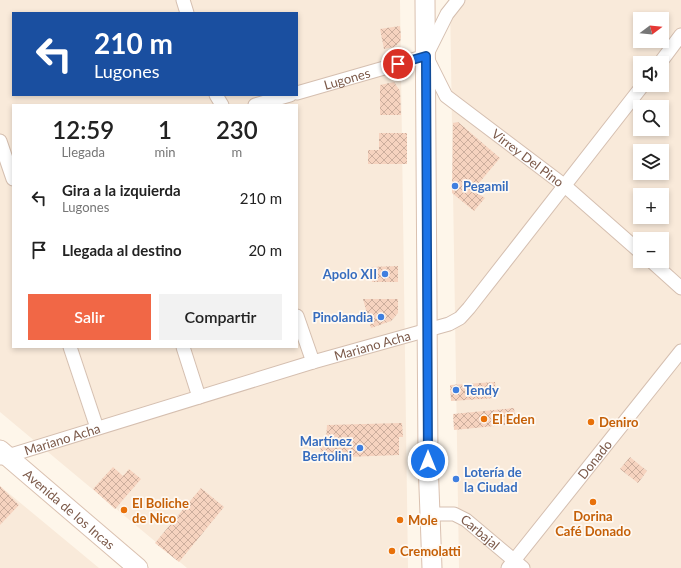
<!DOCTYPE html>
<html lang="es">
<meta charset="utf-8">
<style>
:root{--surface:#fff;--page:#f2f2f2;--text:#222;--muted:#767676;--accent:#f16746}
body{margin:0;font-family:Lato,sans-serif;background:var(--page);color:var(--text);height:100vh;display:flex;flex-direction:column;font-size:15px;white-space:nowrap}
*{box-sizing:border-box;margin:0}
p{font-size:13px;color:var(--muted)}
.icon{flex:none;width:22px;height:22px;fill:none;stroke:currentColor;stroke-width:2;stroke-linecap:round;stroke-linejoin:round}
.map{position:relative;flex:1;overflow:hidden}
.sheet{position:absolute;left:12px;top:104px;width:286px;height:244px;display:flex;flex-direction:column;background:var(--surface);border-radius:0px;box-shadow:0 2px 6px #0003}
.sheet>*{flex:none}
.guide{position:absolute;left:12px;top:12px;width:286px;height:84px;border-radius:0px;box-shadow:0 2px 6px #0003;background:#1a4fa0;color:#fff;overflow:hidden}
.needle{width:26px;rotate:74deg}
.buttons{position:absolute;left:633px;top:12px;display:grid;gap:8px}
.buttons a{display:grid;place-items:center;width:36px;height:36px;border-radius:0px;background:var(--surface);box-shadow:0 2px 6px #0003;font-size:20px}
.pin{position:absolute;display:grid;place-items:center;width:34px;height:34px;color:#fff;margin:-17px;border:2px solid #fff;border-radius:50%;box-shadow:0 1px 4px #0007}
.me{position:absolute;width:44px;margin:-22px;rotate:0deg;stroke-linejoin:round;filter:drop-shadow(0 0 3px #0008)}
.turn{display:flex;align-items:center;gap:14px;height:84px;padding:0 16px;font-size:18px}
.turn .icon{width:52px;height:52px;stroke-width:2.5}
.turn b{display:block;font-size:28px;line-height:34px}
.eta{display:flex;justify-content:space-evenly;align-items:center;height:68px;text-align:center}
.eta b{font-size:24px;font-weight:600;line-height:28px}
.action{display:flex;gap:8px;margin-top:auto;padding:8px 16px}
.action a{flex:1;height:46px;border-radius:0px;background:var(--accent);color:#fff;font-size:16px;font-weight:600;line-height:46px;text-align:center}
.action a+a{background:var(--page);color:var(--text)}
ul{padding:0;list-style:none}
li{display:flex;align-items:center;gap:12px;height:52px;padding:0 16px}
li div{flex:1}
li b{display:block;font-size:15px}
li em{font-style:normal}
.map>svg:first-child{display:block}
</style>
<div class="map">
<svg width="681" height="568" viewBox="0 0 681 568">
<defs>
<pattern id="building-cross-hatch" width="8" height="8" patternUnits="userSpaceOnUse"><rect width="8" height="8" fill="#f6d3bf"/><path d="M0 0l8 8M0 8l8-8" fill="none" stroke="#ccae9d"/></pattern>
</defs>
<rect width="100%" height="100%" fill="#fef6ea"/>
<!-- residential -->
<path fill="#f9eada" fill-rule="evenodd" d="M0,0H400L408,568H187L0,412ZM13,13H297V95H13ZM13,105H297V347H13Z
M450,0H681V568H459ZM640,19H662V41H640ZM640,63H662V85H640ZM640,107H662V129H640ZM640,151H662V173H640ZM640,195H662V217H640ZM640,239H662V261H640Z
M0,486L99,568H0Z"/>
<!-- building -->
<path fill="url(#building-cross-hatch)" d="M400,26L401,37L400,42L394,47L384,49L380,29Z
M394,82L400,91L401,115H380V85Z
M458,122L500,158L473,190L485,198L474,211L452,193L453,123Z
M379,133H407V164H368V150H379Z
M398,266V282H372L371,267Z
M363,299H398V313L391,321L371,328Z
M495,382L496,398L451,401L450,385Z
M514,408L516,424L454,430L453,414Z
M402,423L403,437H399V455L320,458L321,440H326L327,425Z
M630,457L647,471L638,483L620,469Z
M113,467L123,476L129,469L141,479L115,509L93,489Z
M0,486L19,505L0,525Z
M201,488L224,507L179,562L155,543Z"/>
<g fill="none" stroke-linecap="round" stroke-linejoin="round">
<defs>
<g id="street">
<path d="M183,0L187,13"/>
<path id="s1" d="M427,58L446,96L565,186L640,252"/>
<path d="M660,63L681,35"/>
<path id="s2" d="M297,93L426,56L447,14L458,0"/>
<path d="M216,95L222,105"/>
<path d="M255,105L290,95"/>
<path d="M0,141L13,179"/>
<path d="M651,261L681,288"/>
<path d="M297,316L313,362"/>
<path d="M70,347L97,428"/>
<path d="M183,347L199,397"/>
<path id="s3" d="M1,458L313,362L449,324L460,318L469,308L643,85"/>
<path id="s4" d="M430,514H454L466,520L523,568"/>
<path id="s5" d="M508,568L681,351"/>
</g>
<g id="secondary">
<path d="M425,0L428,461L432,568"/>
<path id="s6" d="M0,450L138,568"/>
</g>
</defs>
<!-- street casing -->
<use href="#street" stroke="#d5bfb0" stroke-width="15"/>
<!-- secondary casing -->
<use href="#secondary" stroke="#dac1b0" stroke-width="21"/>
<!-- street -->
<use href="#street" stroke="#fff" stroke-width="13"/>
<!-- secondary -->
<use href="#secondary" stroke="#fff" stroke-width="19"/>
</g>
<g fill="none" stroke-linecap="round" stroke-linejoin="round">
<defs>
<path id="route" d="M398,64L426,56L428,461"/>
</defs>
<!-- route casing -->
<use href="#route" stroke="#114b97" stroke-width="10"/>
<!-- route -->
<use href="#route" stroke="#1a73e8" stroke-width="7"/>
</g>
<!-- markers -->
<g fill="#3f7fe0" stroke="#fff9f2" stroke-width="1.5">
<circle cx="455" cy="186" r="4"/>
<circle cx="385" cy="274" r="4"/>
<circle cx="381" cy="317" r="4"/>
<circle cx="456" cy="390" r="4"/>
<circle cx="360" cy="448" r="4"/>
<circle cx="456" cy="479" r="4"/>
</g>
<g fill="#e8710a" stroke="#fff9f2" stroke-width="1.5">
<circle cx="484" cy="419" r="4"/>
<circle cx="591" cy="422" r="4"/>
<circle cx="593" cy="502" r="4"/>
<circle cx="124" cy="510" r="4"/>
<circle cx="400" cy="520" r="4"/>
<circle cx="392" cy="551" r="4"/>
</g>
<g text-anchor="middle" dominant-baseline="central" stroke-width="3.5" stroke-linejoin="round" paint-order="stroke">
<!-- street labels -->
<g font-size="13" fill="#7c5a4a" stroke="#fff9f2">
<text stroke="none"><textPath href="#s2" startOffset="52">Lugones</textPath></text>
<text stroke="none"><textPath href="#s1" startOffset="145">Virrey Del Pino</textPath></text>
<text stroke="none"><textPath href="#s3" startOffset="388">Mariano Acha</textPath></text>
<text stroke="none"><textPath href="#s3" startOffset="64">Mariano Acha</textPath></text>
<text stroke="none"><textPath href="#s5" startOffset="139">Donado</textPath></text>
<text stroke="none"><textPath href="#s6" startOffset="91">Avenida de los Incas</textPath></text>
<text stroke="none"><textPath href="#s4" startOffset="56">Carbajal</textPath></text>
</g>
<!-- shop labels -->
<g font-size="13" font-weight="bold" fill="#366cbe" stroke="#fff9f2" text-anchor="start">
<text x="463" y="186">Pegamil</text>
<text x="377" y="274" text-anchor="end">Apolo XII</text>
<text x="373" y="317" text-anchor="end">Pinolandia</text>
<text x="464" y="390">Tendy</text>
<text x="352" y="441" text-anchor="end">Martínez<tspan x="352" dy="15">Bertolini</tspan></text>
<text x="464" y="472">Lotería de<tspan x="464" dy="15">la Ciudad</tspan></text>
</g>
<!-- food labels -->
<g font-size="13" font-weight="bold" fill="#c56008" stroke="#fff9f2" text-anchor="start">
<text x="492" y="419">El Eden</text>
<text x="599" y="422">Deniro</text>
<text x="132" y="503">El Boliche<tspan x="132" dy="15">de Nico</tspan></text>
<text x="593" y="516" text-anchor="middle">Dorina<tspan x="593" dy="15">Café Donado</tspan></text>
<text x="408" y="520">Mole</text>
<text x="400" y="551">Cremolatti</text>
</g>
</g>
</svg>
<div class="buttons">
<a><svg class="needle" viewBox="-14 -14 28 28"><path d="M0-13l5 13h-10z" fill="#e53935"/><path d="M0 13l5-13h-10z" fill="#767676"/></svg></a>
<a><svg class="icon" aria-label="sound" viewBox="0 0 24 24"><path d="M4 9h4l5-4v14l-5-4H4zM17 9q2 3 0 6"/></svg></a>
<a><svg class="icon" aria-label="search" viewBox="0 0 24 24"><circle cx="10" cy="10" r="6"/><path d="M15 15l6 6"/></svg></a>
<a><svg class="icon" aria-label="layers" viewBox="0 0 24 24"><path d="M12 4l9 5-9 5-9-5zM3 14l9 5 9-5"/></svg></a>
<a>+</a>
<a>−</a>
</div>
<div class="pin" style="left:398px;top:64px;background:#d93025"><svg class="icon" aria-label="arrive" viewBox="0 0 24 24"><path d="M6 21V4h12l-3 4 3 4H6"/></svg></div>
<svg class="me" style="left:428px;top:461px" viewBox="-20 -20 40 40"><circle r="17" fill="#1a73e8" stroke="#fff" stroke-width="3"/><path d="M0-11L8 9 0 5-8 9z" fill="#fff"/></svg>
<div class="guide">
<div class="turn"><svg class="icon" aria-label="left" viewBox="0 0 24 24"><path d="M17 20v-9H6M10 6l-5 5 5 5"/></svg><div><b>210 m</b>Lugones</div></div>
</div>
<section class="sheet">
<div class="eta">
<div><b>12:59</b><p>Llegada</p></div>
<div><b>1</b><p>min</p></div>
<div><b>230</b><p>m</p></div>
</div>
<ul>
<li><svg class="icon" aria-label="left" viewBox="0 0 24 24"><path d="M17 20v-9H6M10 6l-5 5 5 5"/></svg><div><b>Gira a la izquierda</b><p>Lugones</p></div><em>210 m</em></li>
<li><svg class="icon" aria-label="arrive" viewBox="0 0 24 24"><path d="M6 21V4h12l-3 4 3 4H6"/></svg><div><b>Llegada al destino</b></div><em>20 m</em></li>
</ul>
<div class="action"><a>Salir</a><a>Compartir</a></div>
</section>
</div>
